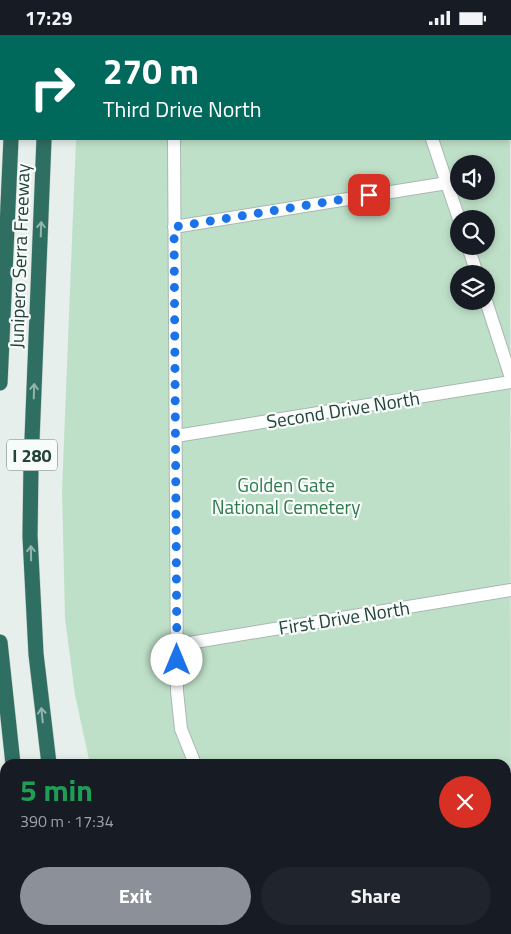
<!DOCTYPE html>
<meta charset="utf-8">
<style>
:root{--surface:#171b24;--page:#20242c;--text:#f1f3f6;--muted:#9ea1a6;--accent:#8c9099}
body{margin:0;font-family:"Titillium Web",sans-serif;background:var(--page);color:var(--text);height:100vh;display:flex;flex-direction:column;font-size:19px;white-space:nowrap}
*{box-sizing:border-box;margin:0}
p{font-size:16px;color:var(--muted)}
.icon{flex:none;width:28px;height:28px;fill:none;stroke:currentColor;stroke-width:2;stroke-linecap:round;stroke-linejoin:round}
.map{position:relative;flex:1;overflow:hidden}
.details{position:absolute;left:0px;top:724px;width:511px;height:176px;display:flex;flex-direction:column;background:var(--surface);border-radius:15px 15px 0 0;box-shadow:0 2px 8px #0003}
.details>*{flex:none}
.hud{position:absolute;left:0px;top:0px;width:511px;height:105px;box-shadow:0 2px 8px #0003;background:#00695c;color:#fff;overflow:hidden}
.tools{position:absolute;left:450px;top:120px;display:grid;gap:10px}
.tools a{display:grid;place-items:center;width:45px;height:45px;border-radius:50%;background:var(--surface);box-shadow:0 2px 8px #0003;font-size:25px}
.pin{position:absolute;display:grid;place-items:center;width:42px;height:42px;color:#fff;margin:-21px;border-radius:10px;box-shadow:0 2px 8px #0006}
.me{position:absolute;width:55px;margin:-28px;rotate:0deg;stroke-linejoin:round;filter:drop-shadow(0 0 4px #0008)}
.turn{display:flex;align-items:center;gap:18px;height:105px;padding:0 20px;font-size:22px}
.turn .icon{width:65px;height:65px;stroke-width:2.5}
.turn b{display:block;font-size:35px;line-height:42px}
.round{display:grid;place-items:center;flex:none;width:52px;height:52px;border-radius:26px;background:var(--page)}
.headline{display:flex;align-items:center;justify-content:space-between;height:85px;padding:0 20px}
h1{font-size:30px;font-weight:700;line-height:38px;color:#1e9e55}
.primary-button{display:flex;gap:10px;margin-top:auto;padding:10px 20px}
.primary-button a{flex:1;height:58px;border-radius:30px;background:var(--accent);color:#fff;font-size:20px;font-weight:700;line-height:58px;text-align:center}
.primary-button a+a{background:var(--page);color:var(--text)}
.status{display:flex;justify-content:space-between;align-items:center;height:35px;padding:0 25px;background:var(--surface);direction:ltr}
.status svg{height:14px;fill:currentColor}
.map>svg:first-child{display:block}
</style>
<div class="status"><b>17:29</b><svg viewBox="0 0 49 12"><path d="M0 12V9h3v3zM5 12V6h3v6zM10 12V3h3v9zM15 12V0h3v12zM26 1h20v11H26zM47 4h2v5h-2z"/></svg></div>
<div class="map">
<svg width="511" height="899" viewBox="0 0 511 899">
<rect width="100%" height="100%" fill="#e6efeb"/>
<!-- green -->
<path fill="#bfe0c8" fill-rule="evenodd" d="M82,0H503L504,1H82Z
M510,20L511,899H128L127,895H506V729H90L75,660L65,583L62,456L76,104H510ZM459,129H486V156H459ZM459,184H486V211H459ZM459,239H486V266H459Z"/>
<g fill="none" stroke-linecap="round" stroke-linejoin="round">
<defs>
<path id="service" d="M0,888L4,887"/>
<path id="minor" d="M384,0L385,1
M209,1L210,0
M174,104L177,656L181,694L195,729
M432,104L459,184
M174,192L447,148
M468,211L477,239
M486,266L511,343
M176,401L511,347
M177,610L511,555
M506,771L511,774
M506,845L511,848
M469,895L474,899
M257,899L258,895
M347,899L348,895
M399,899L404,895"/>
<path id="motorway" d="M16,1V0
M47,1L48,0
M44,104L31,430L30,501L36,619L49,729
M0,348L11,104
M0,607L13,729
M46,895L47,899
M83,895L84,899
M95,895L97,899"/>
</defs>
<!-- service casing -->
<use href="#service" stroke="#a8b8b2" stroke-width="8"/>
<!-- minor casing -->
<use href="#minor" stroke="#a8b8b2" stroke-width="14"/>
<!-- motorway casing -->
<use href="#motorway" stroke="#c2cac8" stroke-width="16"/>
<!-- service -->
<use href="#service" stroke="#fff" stroke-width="6"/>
<!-- minor -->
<use href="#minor" stroke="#fff" stroke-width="12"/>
<!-- motorway -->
<use href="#motorway" stroke="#2f6f62" stroke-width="15"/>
</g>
<!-- one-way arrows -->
<defs><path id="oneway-shaft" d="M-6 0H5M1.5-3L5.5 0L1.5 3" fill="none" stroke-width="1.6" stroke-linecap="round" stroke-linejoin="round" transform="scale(1.25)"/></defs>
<g stroke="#93b5ae">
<use href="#oneway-shaft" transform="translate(41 194) rotate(-88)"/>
<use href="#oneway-shaft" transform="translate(34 356) rotate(-88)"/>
<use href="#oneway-shaft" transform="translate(31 518) rotate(-91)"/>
<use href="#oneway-shaft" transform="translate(42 680) rotate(-96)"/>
</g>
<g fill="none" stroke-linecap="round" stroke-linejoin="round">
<!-- route -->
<path stroke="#1a73e8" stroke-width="9" stroke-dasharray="0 16.2" d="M177,625L174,192L369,160"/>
</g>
<g text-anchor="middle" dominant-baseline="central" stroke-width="4.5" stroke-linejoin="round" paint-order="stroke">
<!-- shield labels -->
<rect fill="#f7fbf9" stroke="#637a73" stroke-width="1" x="7" y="404.5" width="50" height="31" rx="4"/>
<g font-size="18" font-weight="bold" fill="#24423a">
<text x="32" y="420">I 280</text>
</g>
<!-- street labels -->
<g font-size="19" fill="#24423a" stroke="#f7fbf9">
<text transform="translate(19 221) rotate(-88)">Junipero Serra Freeway</text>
<text transform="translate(343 374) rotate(-9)">Second Drive North</text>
<text transform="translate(344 582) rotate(-9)">First Drive North</text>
</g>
<!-- park labels -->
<g font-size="19" fill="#2d7a4b" stroke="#f7fbf9">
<text x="286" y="449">Golden Gate<tspan x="286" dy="22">National Cemetery</tspan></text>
</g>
</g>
</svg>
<div class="tools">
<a><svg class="icon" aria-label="sound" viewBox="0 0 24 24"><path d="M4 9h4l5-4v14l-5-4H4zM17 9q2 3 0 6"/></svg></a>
<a><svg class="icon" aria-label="search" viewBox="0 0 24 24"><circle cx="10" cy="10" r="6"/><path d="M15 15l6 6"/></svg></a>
<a><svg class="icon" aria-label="layers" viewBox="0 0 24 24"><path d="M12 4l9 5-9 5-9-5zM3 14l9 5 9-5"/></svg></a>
</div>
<div class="pin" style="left:369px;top:160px;background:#d93025"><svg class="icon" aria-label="arrive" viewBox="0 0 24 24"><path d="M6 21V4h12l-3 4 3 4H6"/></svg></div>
<svg class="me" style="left:177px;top:625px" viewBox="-20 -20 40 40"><circle r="19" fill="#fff"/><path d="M0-13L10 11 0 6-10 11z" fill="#1a73e8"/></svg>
<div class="hud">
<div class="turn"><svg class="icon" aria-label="right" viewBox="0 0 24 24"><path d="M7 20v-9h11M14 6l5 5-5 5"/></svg><div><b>270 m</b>Third Drive North</div></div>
</div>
<section class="details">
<div class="headline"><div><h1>5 min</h1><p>390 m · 17:34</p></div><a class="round" style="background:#d93025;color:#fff"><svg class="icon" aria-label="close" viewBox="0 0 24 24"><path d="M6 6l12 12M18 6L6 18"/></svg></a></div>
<div class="primary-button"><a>Exit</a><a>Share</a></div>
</section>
</div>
